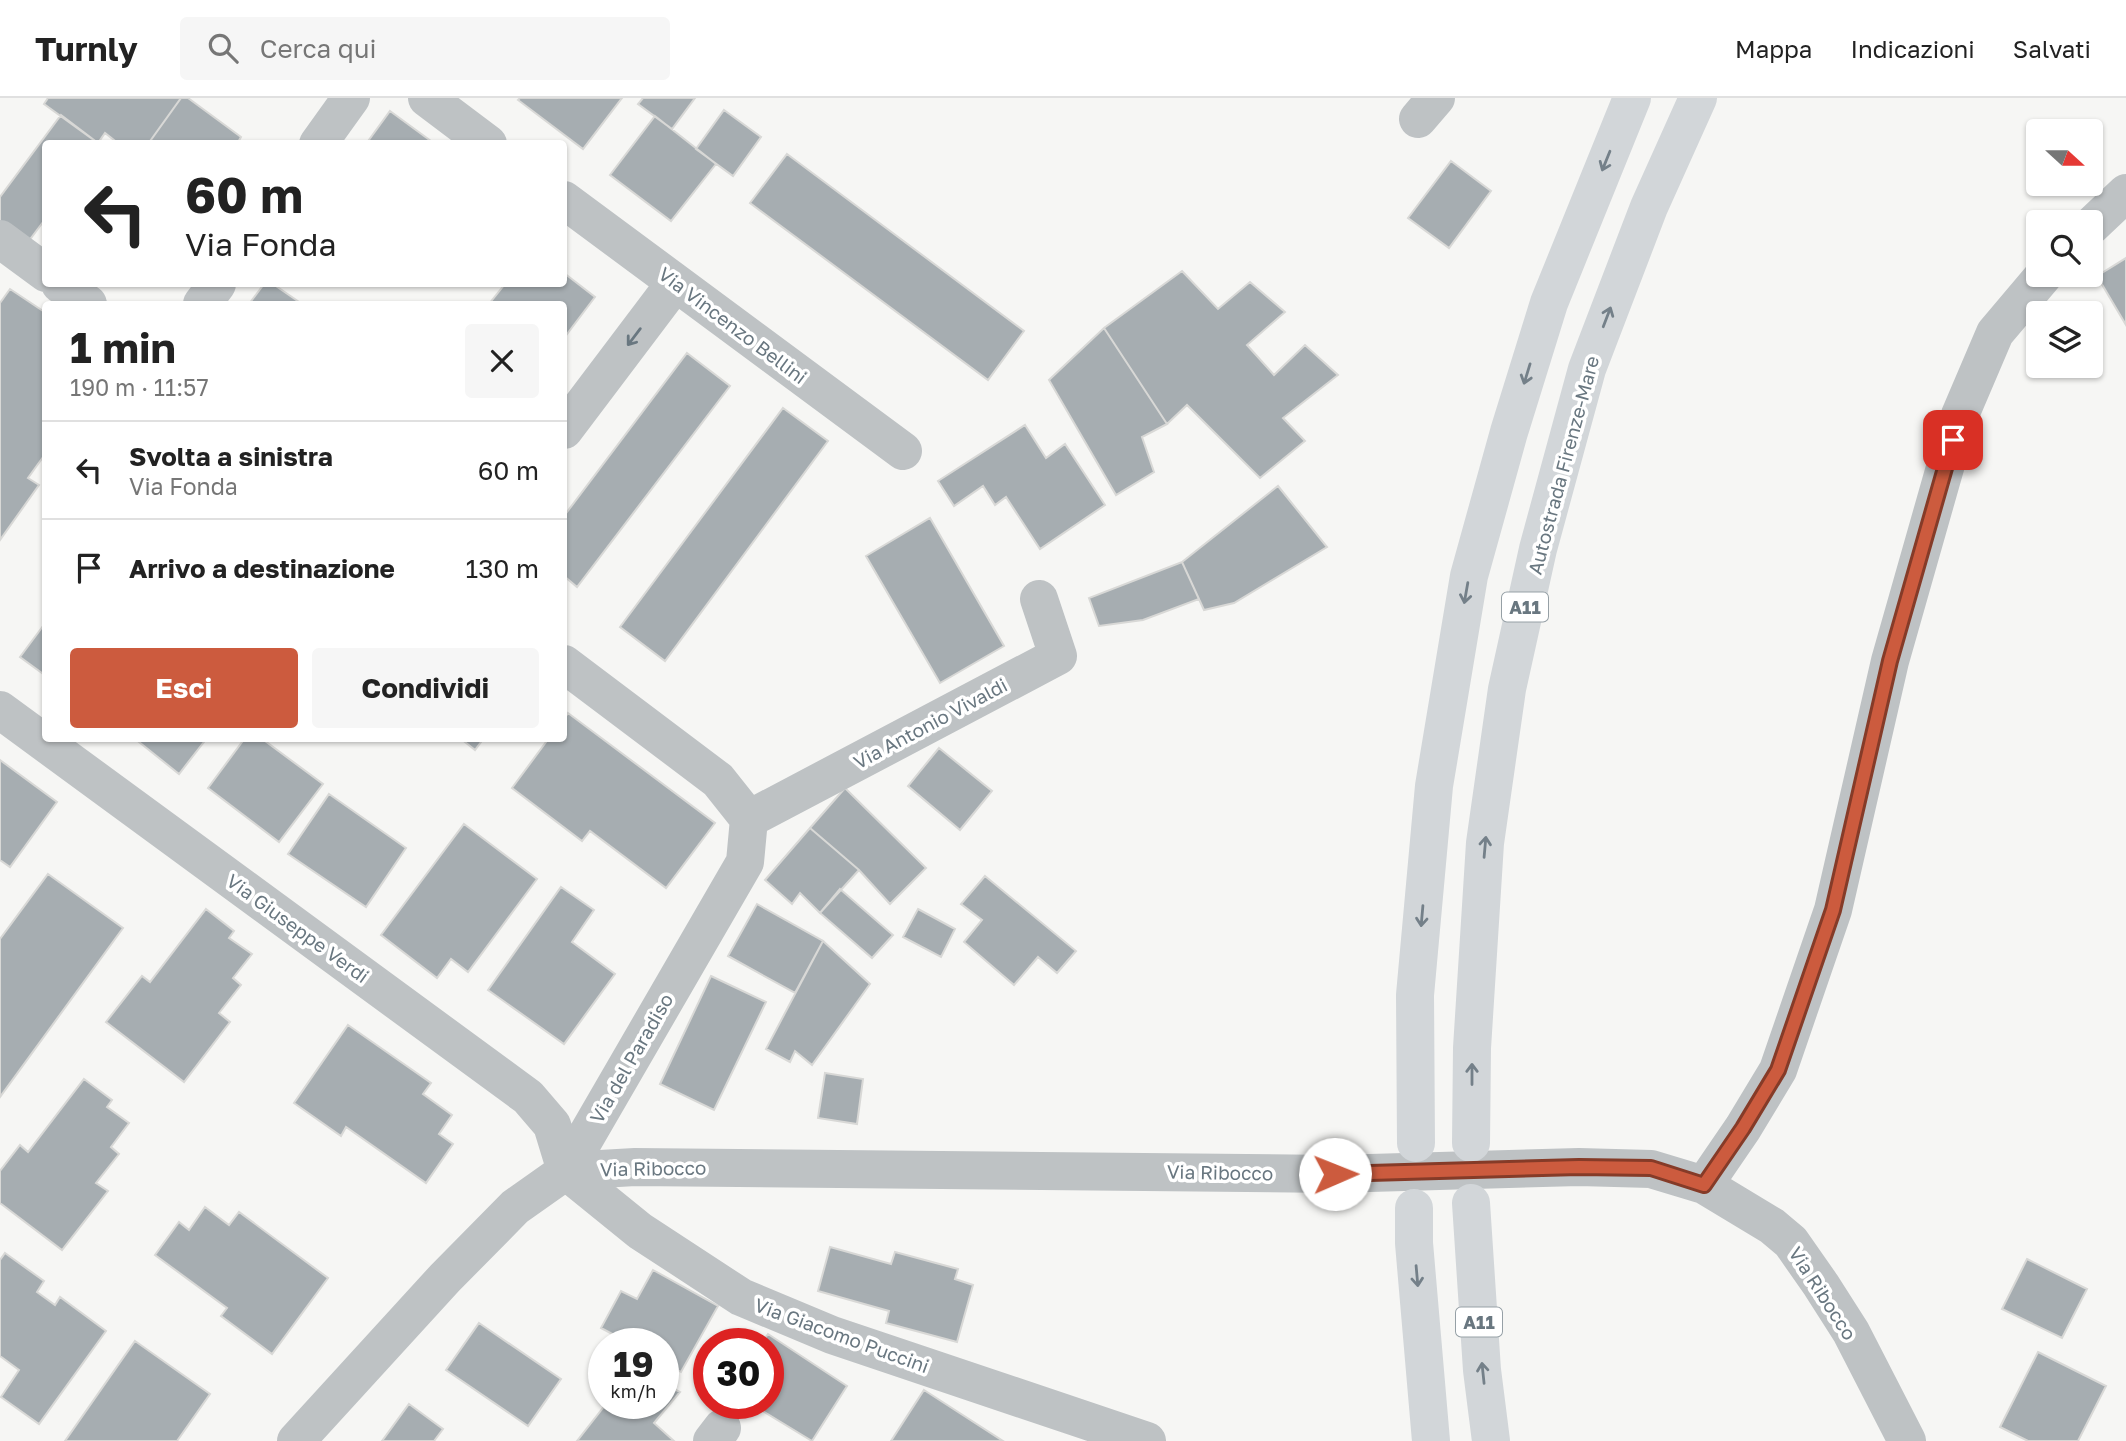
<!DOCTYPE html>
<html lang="it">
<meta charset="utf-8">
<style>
:root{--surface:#fff;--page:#f6f6f6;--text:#222;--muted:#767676;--line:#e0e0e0;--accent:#cc5b3e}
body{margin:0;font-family:"Golos Text",sans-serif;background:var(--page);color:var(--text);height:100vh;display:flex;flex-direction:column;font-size:26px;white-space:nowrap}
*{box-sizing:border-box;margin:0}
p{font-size:23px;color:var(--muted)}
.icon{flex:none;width:38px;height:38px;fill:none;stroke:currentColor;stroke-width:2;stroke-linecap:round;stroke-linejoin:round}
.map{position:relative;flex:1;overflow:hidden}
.side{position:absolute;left:42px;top:203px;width:525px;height:441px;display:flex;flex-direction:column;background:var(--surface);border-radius:7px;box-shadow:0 2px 5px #0004}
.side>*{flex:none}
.hud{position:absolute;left:42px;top:42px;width:525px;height:147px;border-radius:7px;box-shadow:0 2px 5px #0004;background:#fff;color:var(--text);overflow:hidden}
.needle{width:46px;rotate:111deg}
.tools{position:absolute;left:2026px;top:21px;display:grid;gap:14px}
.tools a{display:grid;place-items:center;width:77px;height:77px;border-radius:7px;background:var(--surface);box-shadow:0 2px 5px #0004;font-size:35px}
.speed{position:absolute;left:588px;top:1230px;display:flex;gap:14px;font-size:35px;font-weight:700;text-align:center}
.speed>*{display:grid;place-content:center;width:91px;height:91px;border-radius:50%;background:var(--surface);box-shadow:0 2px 5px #0004;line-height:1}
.speed small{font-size:18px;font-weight:400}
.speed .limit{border:10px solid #d22;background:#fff;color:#111}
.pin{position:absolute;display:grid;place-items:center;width:60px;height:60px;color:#fff;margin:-30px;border-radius:14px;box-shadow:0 4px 10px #0006}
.me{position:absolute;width:77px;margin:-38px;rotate:89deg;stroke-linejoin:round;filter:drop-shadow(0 0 5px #0008)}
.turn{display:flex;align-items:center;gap:24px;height:147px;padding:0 28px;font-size:32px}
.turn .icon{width:91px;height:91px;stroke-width:2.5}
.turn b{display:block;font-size:49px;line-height:60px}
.round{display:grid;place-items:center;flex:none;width:74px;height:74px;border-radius:7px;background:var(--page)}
.headline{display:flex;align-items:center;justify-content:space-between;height:119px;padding:0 28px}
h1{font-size:42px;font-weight:700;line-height:52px}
.cta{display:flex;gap:14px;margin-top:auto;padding:14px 28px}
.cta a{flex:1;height:80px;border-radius:7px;background:var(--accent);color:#fff;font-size:28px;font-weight:700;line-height:80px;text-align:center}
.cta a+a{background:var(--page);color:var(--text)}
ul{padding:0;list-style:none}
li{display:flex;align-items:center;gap:21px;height:98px;padding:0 28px;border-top:2px solid var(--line)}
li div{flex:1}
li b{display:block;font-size:26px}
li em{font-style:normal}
header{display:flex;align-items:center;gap:42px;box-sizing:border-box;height:98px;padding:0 35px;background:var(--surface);border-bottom:2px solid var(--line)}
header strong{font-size:33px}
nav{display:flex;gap:38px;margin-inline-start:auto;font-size:24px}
.search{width:490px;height:63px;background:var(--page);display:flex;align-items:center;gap:18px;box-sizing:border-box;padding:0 24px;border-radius:7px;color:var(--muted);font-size:26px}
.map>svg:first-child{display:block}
</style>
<header>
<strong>Turnly</strong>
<div class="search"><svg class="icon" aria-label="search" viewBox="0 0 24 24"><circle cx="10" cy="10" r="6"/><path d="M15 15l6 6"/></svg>Cerca qui</div>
<nav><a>Mappa</a><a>Indicazioni</a><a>Salvati</a></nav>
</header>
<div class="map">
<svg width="2126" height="1343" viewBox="0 0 2126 1343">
<rect width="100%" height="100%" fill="#f6f6f4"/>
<!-- building -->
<path fill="#a6adb1" stroke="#d8d8d6" stroke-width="2" d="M48,0H181L148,46H119L105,35L98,45L44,6Z
M181,0H188L241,39L237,46H148Z
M520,0H622L583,51L518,2Z
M643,0H695L672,31L638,6Z
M724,12L761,39L733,78L696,51Z
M390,13L435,46H366Z
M61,17L98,45L46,46V120L28,144L0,123V99Z
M655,18L716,66L671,123L610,77Z
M787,56L1024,233L988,282L750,105Z
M1451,63L1491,93L1449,150L1408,120Z
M2126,160V227L2097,178Z
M1182,173L1218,211L1250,184L1285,214L1247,247L1274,277L1305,247L1338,277L1283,320L1305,343L1260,380L1187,307L1167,326L1104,230Z
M564,175L595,199L564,240V206H489L505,186H564Z
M264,186H273L302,206H249Z
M10,191L46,215V355L28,380L39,387L0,442V205Z
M1104,230L1167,326L1142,339L1154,374L1116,397L1049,282Z
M687,255L730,288L577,489L564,478V418Z
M783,310L828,343L665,563L620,529Z
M1025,327L1046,360L1065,346L1105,407L1040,451L1006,399L995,407L983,388L954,408L938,383Z
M1278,388L1327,449L1234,505L1204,512L1182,464Z
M930,420L1004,548L940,585L866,458Z
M1182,464L1199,501L1143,522L1099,528L1089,500Z
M46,524V578L20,559Z
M568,615L715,725L666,790L590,733L582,743L512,690L549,640H564V621Z
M134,640H207L179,676Z
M245,640H261L323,686L279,744L208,690Z
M460,640H484L475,652Z
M939,650L992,693L960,732L908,688Z
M0,662L57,704L10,769L0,762Z
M845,690L926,770L890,806L859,772L810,730Z
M329,696L406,750L366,809L288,756Z
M464,726L537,781L468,874L451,861L437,880L381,837Z
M810,730L859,772L820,815L800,795L792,806L765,782Z
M48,776L123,830L0,999V841Z
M985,778L1076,853L1057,875L1038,859L1014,887L964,844L982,822L961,806Z
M561,789L594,812L572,844L615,876L564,946L488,892Z
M840,791L893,837L872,860L820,815Z
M757,806L823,843L795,895L728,858Z
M206,811L234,833L229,840L252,856L233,880L241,887L219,915L230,924L184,984L106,924L142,878L150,884Z
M918,811L955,831L941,859L903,839Z
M823,843L870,886L812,967L795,953L790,964L766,951Z
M711,878L766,904L714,1012L660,986Z
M348,927L431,985L423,996L452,1017L439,1036L453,1046L426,1085L346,1029L341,1038L294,1005Z
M825,975L863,981L857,1026L818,1020Z
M84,981L112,1002L107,1009L129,1025L111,1049L119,1056L96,1085L108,1093L62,1152L0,1105V1073L20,1047L28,1054Z
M205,1109L229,1127L239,1114L328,1180L272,1256L221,1218L227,1210L155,1157L179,1124L189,1132Z
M830,1149L891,1166L895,1154L958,1171L955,1181L973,1187L957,1244L886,1225L889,1213L818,1193Z
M5,1155L44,1183L37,1194L55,1207L60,1199L106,1233L39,1326L1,1299L19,1272L0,1258V1162Z
M2027,1161L2087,1191L2062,1240L2002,1211Z
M653,1172L718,1208L681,1274L663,1264V1246H631L601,1230L621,1193L637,1201Z
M479,1225L561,1281L528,1328L446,1272Z
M768,1236L847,1288L812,1343L751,1306H768V1246H761Z
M135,1243L210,1296L177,1343H65Z
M2038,1254L2106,1288L2078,1343H2028L2000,1329Z
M663,1285L680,1294L654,1325L674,1343H577L606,1306H663Z
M924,1292L1003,1343H891Z
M409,1306L443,1331L434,1343H382Z"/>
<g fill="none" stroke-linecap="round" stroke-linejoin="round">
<!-- minor -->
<path stroke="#bec2c4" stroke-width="38" d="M427,0L488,46
M1418,21L1436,0
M318,46L351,0
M564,102L903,353
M2091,128L2126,95
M0,141L46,175
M60,186L88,206
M202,206L217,186
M564,332L675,185
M0,612L528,999L552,1027L566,1073
M749,721L1058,558L1039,501
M566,1073L635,1069L1335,1076L1579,1069L1651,1071L1704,1087L1772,1128L1791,1144L1821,1187L1851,1234L1907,1343
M566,1073L640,1133L741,1199L832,1237L1147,1343
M1704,1087L1743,1030L1778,972L1833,812L1890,563L1960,317L1995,235L2044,177
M296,1343L445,1180L515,1109L566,1073L745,764L749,721L718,682L564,566
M712,1343L722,1330"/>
<!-- motorway -->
<path stroke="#d2d6d9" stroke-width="38" d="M1416,1045L1415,897L1434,688L1469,478L1509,334L1549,205L1632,0
M1471,1045L1472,950L1485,745L1507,591L1538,451L1587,271L1649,109L1698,0
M1471,1105L1482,1272L1491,1343
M1414,1110V1145L1431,1343"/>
</g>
<!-- one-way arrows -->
<defs><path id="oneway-shaft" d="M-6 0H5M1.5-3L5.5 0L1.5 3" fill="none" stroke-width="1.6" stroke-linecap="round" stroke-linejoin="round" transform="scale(1.75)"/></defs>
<g stroke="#748089">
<use href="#oneway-shaft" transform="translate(1606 63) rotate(112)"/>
<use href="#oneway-shaft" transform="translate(1607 219) rotate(-69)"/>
<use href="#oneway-shaft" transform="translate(1527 276) rotate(107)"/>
<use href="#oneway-shaft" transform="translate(1466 495) rotate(100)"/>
<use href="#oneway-shaft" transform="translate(1485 749) rotate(-85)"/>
<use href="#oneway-shaft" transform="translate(1422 818) rotate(95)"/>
<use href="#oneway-shaft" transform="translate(1472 976) rotate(-90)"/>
<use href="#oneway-shaft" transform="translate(1417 1178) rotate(85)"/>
<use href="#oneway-shaft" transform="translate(1483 1275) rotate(-96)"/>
</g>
<use stroke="#697780" href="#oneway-shaft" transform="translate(634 239) rotate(127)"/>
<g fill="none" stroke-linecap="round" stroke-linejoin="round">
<defs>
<path id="route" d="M1335,1076L1579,1069L1651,1070L1704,1087L1743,1030L1778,972L1833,812L1890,563L1953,342"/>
</defs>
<!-- route casing -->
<use href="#route" stroke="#853b28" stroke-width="18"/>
<!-- route -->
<use href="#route" stroke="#cc5b3e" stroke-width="12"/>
</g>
<g text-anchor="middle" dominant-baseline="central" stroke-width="7" stroke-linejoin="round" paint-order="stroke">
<!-- shield labels -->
<g fill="#fff" stroke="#96a0a6" stroke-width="2">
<rect x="1502" y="494.5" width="46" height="29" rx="5"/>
<rect x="1456" y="1209.5" width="46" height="29" rx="5"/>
</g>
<g font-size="18" font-weight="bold" fill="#697780">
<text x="1525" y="509">A11</text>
<text x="1479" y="1224">A11</text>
</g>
<!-- street labels -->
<g font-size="19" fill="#697780" stroke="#fff">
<text transform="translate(733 227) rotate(37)">Via Vincenzo Bellini</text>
<text transform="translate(1563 367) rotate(-75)">Autostrada Firenze-Mare</text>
<text transform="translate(930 625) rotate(-28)">Via Antonio Vivaldi</text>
<text transform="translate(298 830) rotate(36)">Via Giuseppe Verdi</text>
<text transform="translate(631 960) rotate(-60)">Via del Paradiso</text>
<text transform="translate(653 1070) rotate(-1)">Via Ribocco</text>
<text transform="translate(1220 1074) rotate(1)">Via Ribocco</text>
<text transform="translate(1823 1195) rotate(57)">Via Ribocco</text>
<text transform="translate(842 1237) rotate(20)">Via Giacomo Puccini</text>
</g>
</g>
</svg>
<div class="tools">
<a><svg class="needle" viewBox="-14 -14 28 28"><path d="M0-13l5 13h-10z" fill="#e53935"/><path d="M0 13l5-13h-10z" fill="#767676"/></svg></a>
<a><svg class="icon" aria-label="search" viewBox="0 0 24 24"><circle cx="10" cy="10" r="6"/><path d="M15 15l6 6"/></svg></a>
<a><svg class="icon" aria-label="layers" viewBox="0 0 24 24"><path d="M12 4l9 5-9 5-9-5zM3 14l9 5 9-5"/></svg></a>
</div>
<div class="speed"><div>19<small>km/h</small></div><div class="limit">30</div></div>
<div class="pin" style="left:1953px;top:342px;background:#d93025"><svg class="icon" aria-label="arrive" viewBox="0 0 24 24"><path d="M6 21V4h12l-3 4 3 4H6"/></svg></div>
<svg class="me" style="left:1335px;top:1076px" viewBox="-20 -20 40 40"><circle r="19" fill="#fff"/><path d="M0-13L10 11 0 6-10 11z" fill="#cc5b3e"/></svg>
<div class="hud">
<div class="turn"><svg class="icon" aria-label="left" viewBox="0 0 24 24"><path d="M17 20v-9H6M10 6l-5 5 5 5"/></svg><div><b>60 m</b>Via Fonda</div></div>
</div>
<section class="side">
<div class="headline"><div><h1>1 min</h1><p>190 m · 11:57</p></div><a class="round"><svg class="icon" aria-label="close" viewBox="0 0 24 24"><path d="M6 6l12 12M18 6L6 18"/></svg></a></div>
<ul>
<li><svg class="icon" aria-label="left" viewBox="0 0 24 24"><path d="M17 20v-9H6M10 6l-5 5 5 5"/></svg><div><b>Svolta a sinistra</b><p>Via Fonda</p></div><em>60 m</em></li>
<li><svg class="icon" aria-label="arrive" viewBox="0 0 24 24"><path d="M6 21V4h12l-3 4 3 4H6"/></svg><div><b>Arrivo a destinazione</b></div><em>130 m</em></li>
</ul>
<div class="cta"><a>Esci</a><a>Condividi</a></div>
</section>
</div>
